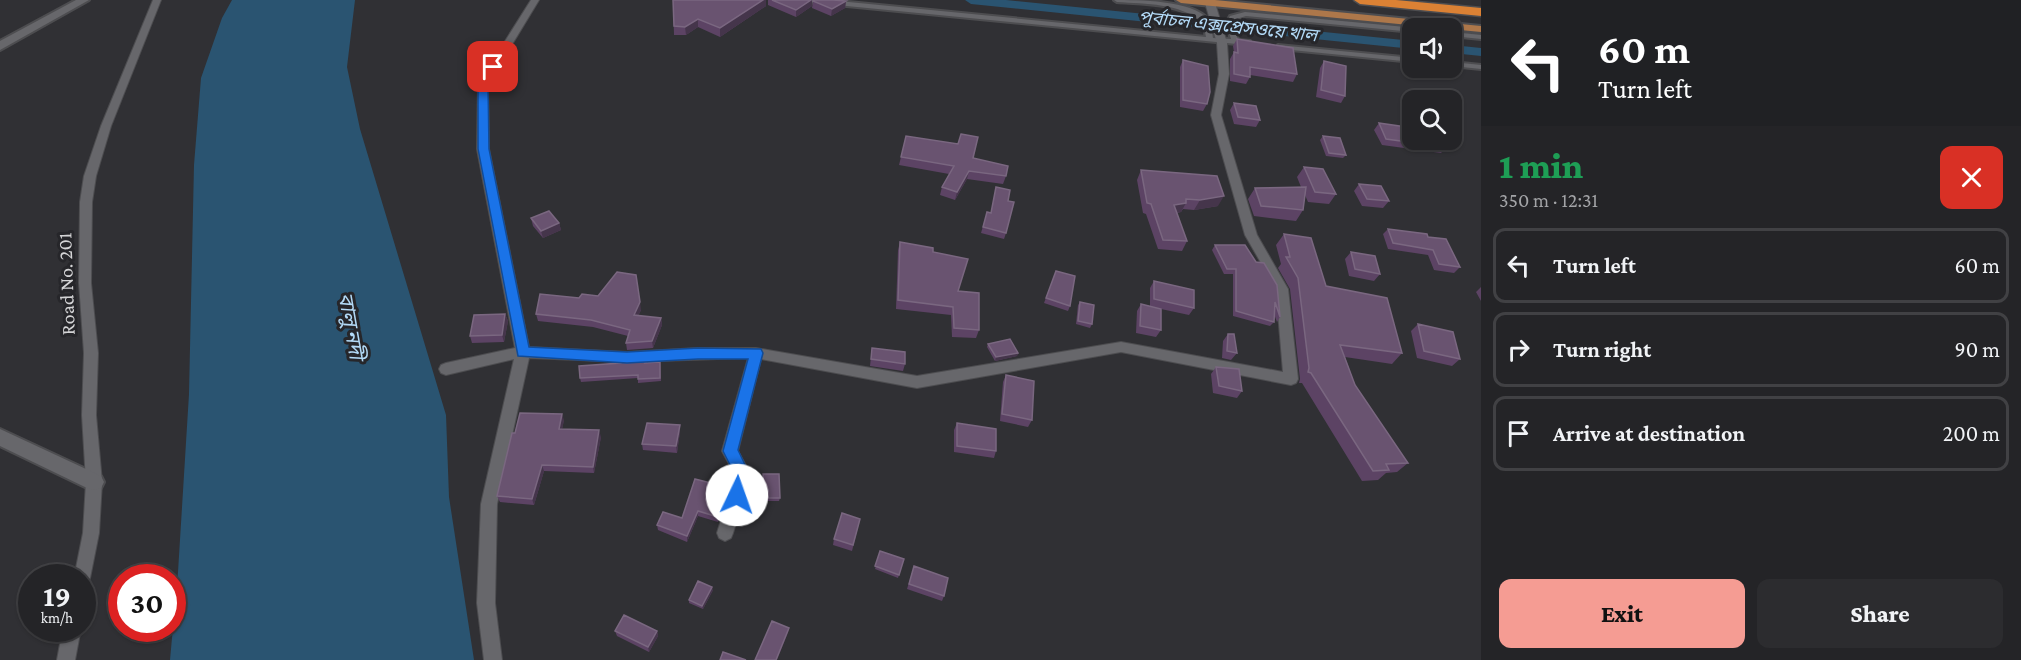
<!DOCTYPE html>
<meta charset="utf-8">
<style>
:root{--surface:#242427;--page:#2c2c2f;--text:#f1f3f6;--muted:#a3a4a7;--line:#414144;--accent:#f59c93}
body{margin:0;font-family:"Crimson Pro","Noto Sans Bengali",serif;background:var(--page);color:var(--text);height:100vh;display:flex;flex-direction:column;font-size:22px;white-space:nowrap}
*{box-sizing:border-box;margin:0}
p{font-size:20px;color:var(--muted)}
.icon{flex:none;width:33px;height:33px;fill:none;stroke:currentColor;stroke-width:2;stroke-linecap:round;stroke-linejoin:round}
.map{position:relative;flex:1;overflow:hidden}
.details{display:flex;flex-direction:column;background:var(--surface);width:540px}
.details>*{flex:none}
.banner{background:#202124;color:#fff;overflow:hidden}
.controls{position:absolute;left:1402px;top:18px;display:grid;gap:12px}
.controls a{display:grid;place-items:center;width:60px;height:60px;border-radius:12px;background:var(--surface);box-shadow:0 2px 4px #0004,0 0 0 2px var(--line);font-size:30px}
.speed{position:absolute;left:18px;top:564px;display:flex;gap:12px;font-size:30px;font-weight:700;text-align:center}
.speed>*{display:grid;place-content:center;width:78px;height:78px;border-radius:50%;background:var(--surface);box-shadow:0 2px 4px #0004,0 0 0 2px var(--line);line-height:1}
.speed small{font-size:15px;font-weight:400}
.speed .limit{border:9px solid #d22;background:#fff;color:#111}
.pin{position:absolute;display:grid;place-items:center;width:51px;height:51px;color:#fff;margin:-26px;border-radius:12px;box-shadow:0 3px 9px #0006}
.me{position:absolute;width:66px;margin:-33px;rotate:3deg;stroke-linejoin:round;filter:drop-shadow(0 0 4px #0008)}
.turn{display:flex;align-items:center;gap:21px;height:126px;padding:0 18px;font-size:27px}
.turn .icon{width:78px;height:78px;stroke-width:2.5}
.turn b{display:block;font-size:42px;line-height:51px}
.round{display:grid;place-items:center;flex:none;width:63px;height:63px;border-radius:12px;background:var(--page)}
.headline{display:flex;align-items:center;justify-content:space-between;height:102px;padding:0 18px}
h1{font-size:36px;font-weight:800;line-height:45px;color:#1e9e55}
.button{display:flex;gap:12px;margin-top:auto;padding:12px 18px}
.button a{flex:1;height:69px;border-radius:12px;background:var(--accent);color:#111;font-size:24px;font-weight:800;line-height:69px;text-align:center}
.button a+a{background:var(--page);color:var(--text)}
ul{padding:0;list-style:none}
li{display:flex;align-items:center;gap:18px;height:75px;margin:0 12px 9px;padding:0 6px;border:3px solid var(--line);border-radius:12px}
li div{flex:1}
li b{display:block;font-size:22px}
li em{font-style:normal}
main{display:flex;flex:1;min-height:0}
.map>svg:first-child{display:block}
</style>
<main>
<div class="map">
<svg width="1481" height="660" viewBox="0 0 1481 660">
<rect width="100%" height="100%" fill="#303034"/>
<!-- water -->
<path fill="#2a5471" d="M232,0H355L347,67L360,129L446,415L449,497L474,660H170L178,572L189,394L194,165L201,78L222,18Z"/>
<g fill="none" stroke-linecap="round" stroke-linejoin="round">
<!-- canal -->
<path fill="#2a5471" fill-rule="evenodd" d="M965,0H1006L1413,41V49L971,4Z
M1452,45L1481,48V56L1452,53Z"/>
<defs>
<path id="pedestrian" d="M803,0H828L1206,37L1203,22C1178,3 1147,4 1117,2L1114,0C1138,0 1192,0 1208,19C1212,24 1212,32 1213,38L1231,39L1226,23L1230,16L1245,12L1416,28H1413V32L1246,16L1236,19L1234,23L1238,40L1250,41L1251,43L1247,45L806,2Z
M1452,32L1481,35V39L1452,36Z
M1278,45L1413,58V62L1281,49H1278Z
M1452,62L1481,65V69L1452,66Z"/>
<path id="minor" d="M153,0H161L111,126L96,176L92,202L91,283L98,353L96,415L102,482L99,533L90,578L88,584L82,586V578H74L83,533L86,482L82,415L84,353L79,283L80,202L84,176L101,126Z
M531,0H539L488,84L489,149L529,347L627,352L698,348H756L917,376L1121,342L1283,372L1276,289L1245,235L1211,115L1219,74L1217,43L1205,3L1210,0L1215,3L1227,43L1229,74L1221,115L1257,235L1288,289L1298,379L1296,383L1291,385L1121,352L917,388L761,359L738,451L751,475L733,533L731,538L725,541L719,538L717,533L735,475L722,451L748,358L627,362L529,358L497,504L495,603L502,660H484L477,603L481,504L514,359L446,375L441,373L439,369L441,365L446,363L515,348L477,149L478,84Z
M63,628H81L75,660H57Z"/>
<path id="tertiary" d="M76,0H89L0,50V41Z
M0,429L101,476L104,482L101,488L94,490L87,488L0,446Z"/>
<path id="primary" d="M1176,0H1215L1481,26V32L1181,3Z"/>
<path id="motorway" d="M1354,0H1396L1481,8V16L1360,4Z"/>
</defs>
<!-- pedestrian casing -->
<use href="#pedestrian" stroke="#4d4d50" stroke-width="4"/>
<!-- minor casing -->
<use href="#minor" stroke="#4d4d50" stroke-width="2"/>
<!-- tertiary casing -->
<use href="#tertiary" stroke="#4d4d50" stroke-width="4"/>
<!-- primary casing -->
<use href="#primary" stroke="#4d4d50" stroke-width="4"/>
<!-- motorway casing -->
<use href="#motorway" stroke="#4d4d50" stroke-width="3"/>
<!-- pedestrian -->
<use href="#pedestrian" fill="#67676b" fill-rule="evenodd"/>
<!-- minor -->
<use href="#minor" fill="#67676b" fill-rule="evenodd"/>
<!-- tertiary -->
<use href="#tertiary" fill="#67676b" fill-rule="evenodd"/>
<!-- primary -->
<use href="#primary" fill="#ad774a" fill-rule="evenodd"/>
<!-- motorway -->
<use href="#motorway" fill="#db8134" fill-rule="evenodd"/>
</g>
<!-- wall -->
<path fill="#5c4364" d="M673,0H766V6L720,37L698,27L686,35H674Z
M768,0H812V6L796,17L768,5Z
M813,1H846L845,8L831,16L812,8Z
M1237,39L1297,74L1293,82L1250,75V77L1246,84L1230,81V59L1234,52L1233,46Z
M1183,60L1207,104L1203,111L1180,107V67Z
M1324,61L1345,96L1341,103L1316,97L1320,68Z
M1234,103L1260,120L1256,127L1234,124L1230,110Z
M1379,123L1446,147L1441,153L1382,145L1374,130Z
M1323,136L1346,155L1343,158L1326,156L1320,140Z
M901,157L973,158L1006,176L1003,184L967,179L955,200L940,195L942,187L949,174L899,165Z
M1304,167L1336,194L1329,204L1308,202L1305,195L1303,210L1296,221L1254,216L1248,199L1255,188L1301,187L1297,177Z
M1141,170L1218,206L1194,210L1183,209L1181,212L1177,213L1187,241L1182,251L1158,249L1146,214L1143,213L1137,180Z
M1359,184L1389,201L1383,208L1362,206L1354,191Z
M996,187L1008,201L1006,233L1004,239L981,233L987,212L991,213Z
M531,218L559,223L561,230L543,238L533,226Z
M1388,229L1428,237L1460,267L1454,273L1434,270L1428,255L1388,249L1383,234Z
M1284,234L1326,286L1402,353L1392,364L1345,357L1355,385L1408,463L1397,472L1386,473L1378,480L1362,481L1302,383H1299L1300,379L1290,289L1278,268L1281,264L1276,245Z
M900,242L933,252L958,291L979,330L976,338L952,337L951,315L896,309L898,250Z
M1215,245L1256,262L1264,263L1280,317L1277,322L1274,314V322L1270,326L1233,316V274H1224L1212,250Z
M1351,252L1380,274L1374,281L1349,276L1345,259Z
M1056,271L1070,306L1068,311L1044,303Z
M1154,281L1194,308L1189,315L1161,309V330L1156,337L1136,333L1137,311L1141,304L1150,306V288Z
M1481,287V301L1476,292Z
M579,298L641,310L638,316L661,318L662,325L653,348L627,350L626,343L628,336L593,327L538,321L536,314Z
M1080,302L1092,324L1090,328L1076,324L1078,305Z
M505,314L508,321L504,342L472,343L470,336Z
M1418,324L1460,359L1452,366L1417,358L1411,331Z
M1228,334L1237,353L1231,360L1222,358L1223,341Z
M988,344L1018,353L1017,356L995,361L987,347Z
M872,348L905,364L903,371L870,366Z
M647,360V363L660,362L661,381L638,383V378L581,382L580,378L621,363Z
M1216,367L1242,391L1237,398L1213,393L1211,374Z
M1006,375L1032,420L1028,427L1000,421L1003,382Z
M564,420L562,429L601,437L594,473L544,471L534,505L500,502L497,496L515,433Z
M957,423L996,451L994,458L954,452V430Z
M680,431L677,453L643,450L642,444Z
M763,474L780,498L779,501H764Z
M727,492L718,522L698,516L687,542L658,530L657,525L682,518Z
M860,519L852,551L833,545L834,539Z
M880,551L904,559L898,578L875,569Z
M914,566L944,596L942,601L907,589Z
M713,590L703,609L689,603V600Z
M615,631H657L658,636L649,652L617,636Z"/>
<!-- shaded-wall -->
<path fill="#45354b" d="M763,0H766V6L720,37V28Z
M811,0H812V6L796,17V10Z
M846,1L845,8L831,16L832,9Z
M698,19V27L686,35L685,27Z
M969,171L967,179L955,200L957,192Z
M1224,196L1218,206L1194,210L1200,200Z
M1186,203L1181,212L1169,214L1174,205Z
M559,223L561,230L543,238L541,231Z
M640,302L641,310L635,322L634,315Z
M505,314L508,321L504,342L502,335Z
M661,318L662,325L653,348L652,341Z
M1018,353L1017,356L995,361L996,357Z
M562,414L564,420L561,435L559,429Z
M680,425V431L677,453L676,446Z
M599,430L601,437L594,473L593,467Z
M542,465L544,471L534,505L532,499Z
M727,487V492L718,522V517Z
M698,511V516L687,542V536Z
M712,587L713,590L703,609L702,606Z
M789,628L788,633L777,660H776Z
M657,631L658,636L649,652L648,647Z"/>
<!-- building -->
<path fill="#695370" stroke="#7a6780" stroke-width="1.5" d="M673,0H763L720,28L698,19L685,27L674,26Z
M772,0H811L796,10Z
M814,0H833L846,1L832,9L813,1Z
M1237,39L1293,48L1297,74L1250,67V77L1234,74V52L1238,53Z
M1183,60L1208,66L1210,92L1207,104L1183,100Z
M1324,61L1346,66L1345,96L1321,90Z
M1234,103L1256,106L1260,120L1238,117Z
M1379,123L1413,128V140H1442L1446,147L1386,139Z
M961,134L978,137L973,158L1008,166L1006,176L969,171L957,192L942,187L954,166L901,157L906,136L958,144Z
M1323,136L1340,138L1346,155L1329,153Z
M1304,167L1323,169L1336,194L1315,192Z
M1141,170L1217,176L1224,196L1200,200L1186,199V203L1174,205L1187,241L1163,240L1151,204L1147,203Z
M1359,184L1381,186L1389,201L1367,199Z
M996,187L1010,190L1008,201L1014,202L1006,233L983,227L987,212L991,213Z
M1306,187L1303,210L1261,206L1255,188Z
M549,211L559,223L541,231L531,218Z
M1388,229L1427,234L1428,237L1446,239L1460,267L1439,264L1433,250L1393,243Z
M1284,234L1311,238L1326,286L1387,298L1402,353L1340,345L1355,385L1408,463L1386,464L1389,470L1373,471L1311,373L1308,372L1309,368L1298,278L1286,257H1290Z
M900,242L933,248V252L968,259L958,291L979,293V330L954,328L953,307L898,300Z
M1215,245H1245L1256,262L1264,263L1277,285L1280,317L1275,302L1274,322L1236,311V269H1227Z
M1351,252L1375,256L1380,274L1355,269Z
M1056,271L1075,276L1070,306L1046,298Z
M617,272L636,275L640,302L634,315L661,318L652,341L626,343L630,330L591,320L536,314L540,294L579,298L582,294L598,296Z
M1154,281L1194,290V308L1154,299Z
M1080,302L1094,305L1092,324L1078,321Z
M1141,304L1161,309V330L1140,326Z
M505,314L502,335L470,336L474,315Z
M1418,324L1453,332L1460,359L1424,351Z
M1228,334H1234L1237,353L1227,351Z
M1010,339L1018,353L996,357L988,344Z
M872,348L905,352V364L871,359Z
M647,360L645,363L660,362V378L638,379V375L580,378L579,366L621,363L622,361Z
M1216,367L1239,369L1242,391L1219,386Z
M1006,375L1034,381L1032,420L1002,414Z
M520,413L562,414L559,429L599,430L593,467L542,465L532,499L497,496L512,433H515Z
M647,423L680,425L676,446L642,444Z
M957,423L996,429V451L957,446Z
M763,474H779L780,498H764Z
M695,479L727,487L718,517L698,511L687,536L657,525L663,512L682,518Z
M842,513L860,519L853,545L834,539Z
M880,551L904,559L899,575L875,566Z
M914,566L948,578L944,596L909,584Z
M698,581L712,587L702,606L689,600Z
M624,615L657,631L648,647L615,631Z
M772,621L789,628L776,660H755Z
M723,652L746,660H720Z"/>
<!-- route -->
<path fill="#1a73e8" stroke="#114b97" stroke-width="1.5" d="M489,65L498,67L488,84L489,149L529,347L627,352L698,348L761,349L763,353L738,450L750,475L742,500L737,502L731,500L729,495L735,475L723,451L748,359H698L627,363L518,356L478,149V84Z"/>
<g text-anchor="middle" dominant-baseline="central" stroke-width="6" stroke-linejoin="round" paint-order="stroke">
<!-- far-water labels -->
<g font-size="18" font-style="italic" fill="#b2d9f6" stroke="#26262a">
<text transform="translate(1228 26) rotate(6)">পূর্বাচল এক্সপ্রেসওয়ে খাল</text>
</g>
<!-- street labels -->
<g font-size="20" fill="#d4d4d6" stroke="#26262a">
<text transform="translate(66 284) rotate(-92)">Road No. 201</text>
</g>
<!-- water labels -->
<g font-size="21" font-style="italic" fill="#b2d9f6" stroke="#26262a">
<text transform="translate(351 326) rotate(80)">বালু নদী</text>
</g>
</g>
</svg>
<div class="controls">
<a><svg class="icon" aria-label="sound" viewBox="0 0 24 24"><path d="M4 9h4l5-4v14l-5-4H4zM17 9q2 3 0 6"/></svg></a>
<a><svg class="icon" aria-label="search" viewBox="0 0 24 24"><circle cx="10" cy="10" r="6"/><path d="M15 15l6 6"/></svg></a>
</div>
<div class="speed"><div>19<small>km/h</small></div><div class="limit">30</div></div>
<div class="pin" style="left:493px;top:67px;background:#d93025"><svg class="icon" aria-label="arrive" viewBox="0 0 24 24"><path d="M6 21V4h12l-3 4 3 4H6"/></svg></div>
<svg class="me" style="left:737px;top:495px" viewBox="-20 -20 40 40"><circle r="19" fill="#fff"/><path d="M0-13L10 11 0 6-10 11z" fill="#1a73e8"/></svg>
</div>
<section class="details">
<div class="banner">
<div class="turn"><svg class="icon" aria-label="left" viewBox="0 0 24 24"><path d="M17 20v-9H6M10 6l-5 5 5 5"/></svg><div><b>60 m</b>Turn left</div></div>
</div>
<div class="headline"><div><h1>1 min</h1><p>350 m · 12:31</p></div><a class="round" style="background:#d93025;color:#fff"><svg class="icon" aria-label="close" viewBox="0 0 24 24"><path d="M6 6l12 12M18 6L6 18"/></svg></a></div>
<ul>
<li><svg class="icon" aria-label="left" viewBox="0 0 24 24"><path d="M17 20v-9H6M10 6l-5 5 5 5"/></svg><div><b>Turn left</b></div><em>60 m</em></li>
<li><svg class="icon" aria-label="right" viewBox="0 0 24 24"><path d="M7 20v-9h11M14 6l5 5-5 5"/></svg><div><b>Turn right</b></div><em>90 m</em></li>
<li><svg class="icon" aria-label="arrive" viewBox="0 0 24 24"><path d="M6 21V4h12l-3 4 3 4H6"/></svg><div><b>Arrive at destination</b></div><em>200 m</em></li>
</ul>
<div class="button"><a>Exit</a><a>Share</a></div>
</section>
</main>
